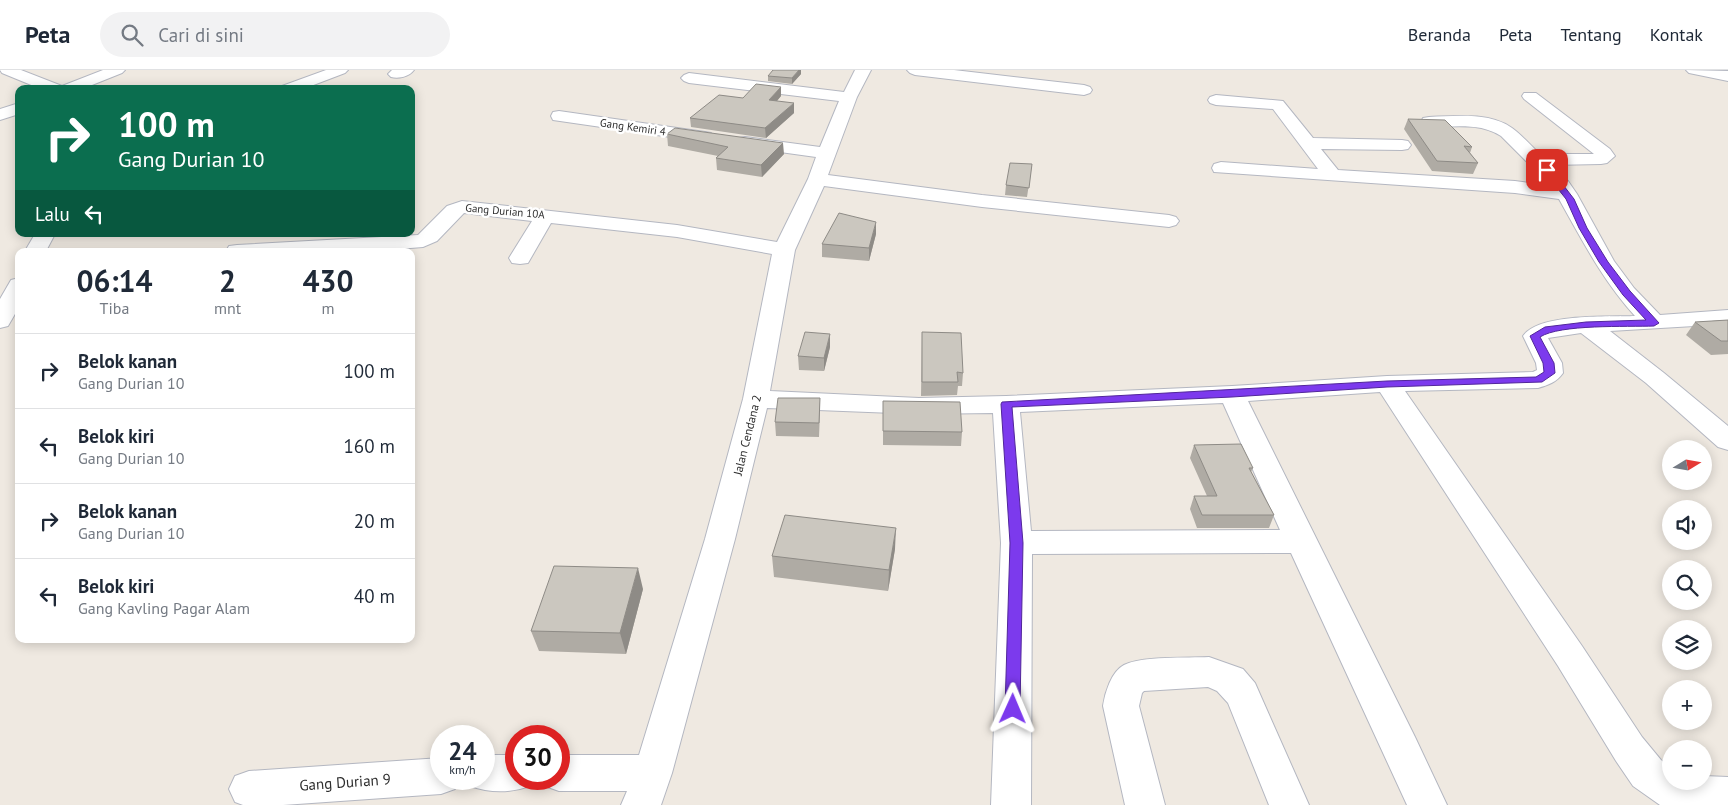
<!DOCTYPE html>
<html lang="id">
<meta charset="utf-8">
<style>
:root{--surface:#fff;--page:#f2f2f3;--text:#1f2937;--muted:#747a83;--line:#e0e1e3}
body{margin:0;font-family:"PT Sans",sans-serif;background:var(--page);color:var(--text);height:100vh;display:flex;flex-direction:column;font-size:19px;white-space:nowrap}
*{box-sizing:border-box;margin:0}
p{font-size:16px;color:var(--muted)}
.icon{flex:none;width:28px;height:28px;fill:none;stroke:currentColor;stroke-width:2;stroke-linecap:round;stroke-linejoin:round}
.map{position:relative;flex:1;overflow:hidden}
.details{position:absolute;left:15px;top:178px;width:400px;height:395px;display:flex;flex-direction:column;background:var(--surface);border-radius:10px;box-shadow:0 2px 12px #0003}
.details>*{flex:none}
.banner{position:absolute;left:15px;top:15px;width:400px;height:152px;border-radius:10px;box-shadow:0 2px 12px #0003;background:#0b6e4f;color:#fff;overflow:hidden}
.needle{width:32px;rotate:79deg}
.controls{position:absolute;left:1662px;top:370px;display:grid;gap:10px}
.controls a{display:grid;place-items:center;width:50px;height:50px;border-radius:50%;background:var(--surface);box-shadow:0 2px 12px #0003;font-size:25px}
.speed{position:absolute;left:430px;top:655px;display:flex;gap:10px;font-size:25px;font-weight:700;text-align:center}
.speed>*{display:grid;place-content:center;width:65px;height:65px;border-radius:50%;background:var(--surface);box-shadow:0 2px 12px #0003;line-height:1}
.speed small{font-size:12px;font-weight:400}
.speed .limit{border:8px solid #d22;background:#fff;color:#111}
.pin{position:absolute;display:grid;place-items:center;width:42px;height:42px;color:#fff;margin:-21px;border-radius:10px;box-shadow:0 2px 8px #0006}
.me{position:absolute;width:55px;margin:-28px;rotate:1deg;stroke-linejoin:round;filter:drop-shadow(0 0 4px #0008)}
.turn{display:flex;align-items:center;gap:18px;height:105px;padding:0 20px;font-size:22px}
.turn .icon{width:65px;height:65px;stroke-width:2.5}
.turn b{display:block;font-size:35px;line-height:42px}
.then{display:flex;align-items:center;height:48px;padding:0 20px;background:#0003;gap:10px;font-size:19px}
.eta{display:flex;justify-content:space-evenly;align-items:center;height:85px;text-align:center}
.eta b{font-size:30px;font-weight:600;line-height:35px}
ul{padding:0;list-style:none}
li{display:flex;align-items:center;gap:15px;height:75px;padding:0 20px;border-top:1px solid var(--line)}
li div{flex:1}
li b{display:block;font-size:19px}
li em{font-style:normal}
header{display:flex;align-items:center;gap:30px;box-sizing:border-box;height:70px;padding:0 25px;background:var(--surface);border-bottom:1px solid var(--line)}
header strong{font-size:24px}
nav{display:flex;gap:28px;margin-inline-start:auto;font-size:18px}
.search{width:350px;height:45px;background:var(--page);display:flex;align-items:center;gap:12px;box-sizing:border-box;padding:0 18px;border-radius:28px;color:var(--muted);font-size:19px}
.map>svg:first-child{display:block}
</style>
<header>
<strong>Peta</strong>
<div class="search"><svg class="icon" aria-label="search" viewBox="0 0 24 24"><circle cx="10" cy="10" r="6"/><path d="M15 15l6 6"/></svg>Cari di sini</div>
<nav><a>Beranda</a><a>Peta</a><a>Tentang</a><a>Kontak</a></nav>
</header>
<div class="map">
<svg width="1728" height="735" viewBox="0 0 1728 735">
<rect width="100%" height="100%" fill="#efe9e1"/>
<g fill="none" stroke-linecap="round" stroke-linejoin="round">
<defs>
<path id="minor" d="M0,0H21L62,16L103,0H125L122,3L82,19H41L2,3Z
M326,0H348L345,3L303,19H280L282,16Z
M414,0C409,7 398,9 391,7L388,4L392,0Z
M855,0H871L857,27L828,105L982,125L1169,145L1176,147L1179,151L1176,155L1169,157L982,137L824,116L795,180L770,321L919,328L1006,326L1232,316L1387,306L1533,302L1537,300L1536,293L1523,266C1539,243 1609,247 1635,246C1603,211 1582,170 1559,129L1515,123L1214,102L1212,98L1214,94L1221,92L1318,99L1273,39L1216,35L1210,33L1208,30L1210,27L1216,25L1283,31L1313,68L1402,70L1408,71L1411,75L1408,79L1402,80L1321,79L1338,100L1515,111L1551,116L1501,66C1480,52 1453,57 1429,57L1423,56L1421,52L1423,48L1429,47C1455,46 1490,42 1512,58C1522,65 1531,76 1540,84H1594L1524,29L1522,26L1524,23H1536L1610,79L1615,86L1607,93L1601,94L1551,95L1568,111L1577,124L1614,191L1634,218L1660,245L1728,240V254L1610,261L1664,303L1728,356V380L1718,377L1646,313L1581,263L1548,268L1562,293L1563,303C1557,312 1548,315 1538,318L1405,321L1582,576L1642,667L1661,690L1671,698V711H1704V706L1728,707V735H1660L1633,716L1616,691L1558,596L1380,322L1248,331L1415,667L1447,735H1407L1291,483L1032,484L1031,735H991L1001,473L993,343L919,344L767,338L735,469L672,703L661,735H621L627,721H559L545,716L542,709H559V685H639L705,469L743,329L772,184L677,167L551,153L528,193L520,194L512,193L509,188L532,151L464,143L437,171L423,177L373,181H226L229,176L237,175L418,165L447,136L462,131L677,155L777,172L808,109L816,87L745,77L739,76L736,72L739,68L745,67L820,77L839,31L689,13L684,11L681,8L684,5L689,3L844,22ZM1223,333L1280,460L1031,461L1020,342Z
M907,0H954L1084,15L1090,17L1092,20L1090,23L1084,25L915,5L910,3Z
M1686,0L1728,1V11L1689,3Z
M19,33V44L0,50V39Z
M559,41L705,62L711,63L714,67L711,71L705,72L553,50L551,46L553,42Z
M35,164H55L46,181H25Z
M19,208V237L8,256L0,258V229L11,210Z
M1209,587L1243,599L1255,613L1309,735H1269L1228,633L1217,621L1208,617L1144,621L1142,623L1139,636L1165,735H1125L1103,636C1105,623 1111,602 1124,595C1141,586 1188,588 1209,587Z
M484,685H516V709H533L530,716C510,723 490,723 470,716L467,709H484Z
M441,688V709H459L455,719L441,724L283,735H243L235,732L229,719L235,706L249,701Z"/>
</defs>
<!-- minor casing -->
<use href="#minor" stroke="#b4b7c1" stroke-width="2"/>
<!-- minor -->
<use href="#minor" fill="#fff" fill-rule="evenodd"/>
</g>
<!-- wall -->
<path fill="#afaba4" d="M801,4L792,14L768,11V6Z
M781,17V26L777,31L794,43L766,68L691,57L690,48L743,28Z
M1408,49L1472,77L1470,83L1478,93L1473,104L1432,101L1404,59Z
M667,64L784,84L762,107L717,100L716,88L718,86L668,76Z
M1032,94L1027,127L1005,125L1006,115Z
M876,164L869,191L822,187V174Z
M1728,250V284L1711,285L1686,265L1695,252Z
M922,262L963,303L962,316H958L957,325L921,326Z
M830,277L824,301L799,300L798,286Z
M820,328V342L819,367L776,366L775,352Z
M883,331L962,362L961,376L883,375Z
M1194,375L1253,398L1251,402L1274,445L1269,458H1197L1190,439L1194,426H1207L1190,388Z
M895,479L888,521L774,507L772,486Z
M643,519L626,584L539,581L531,561Z"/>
<!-- shaded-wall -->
<path fill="#8e8b86" d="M799,0H801V4L792,14V8Z
M781,17V26L770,39L769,30Z
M794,33V43L766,68L765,58Z
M783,73L784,84L762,107L761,95Z
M876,152V164L869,191V178Z
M830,264V277L824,301V288Z
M896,458L895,479L888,521L889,500Z
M638,498L643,519L626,584L620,563Z"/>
<!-- building -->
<path fill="#cbc7bf" stroke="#8e8b86" d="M773,0H799L792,8L768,6Z
M756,14L781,17L769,30L794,33L765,58L690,48L719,25L743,28Z
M1408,49L1445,50L1472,77L1464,76L1478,93L1437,91Z
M675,58L783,73L761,95L716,88L728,77L667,64Z
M1010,93L1032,94L1029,118L1006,115Z
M839,143L876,152L869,178L822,174Z
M1728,250V271H1721L1695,252Z
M805,262L830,264L824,288L798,286Z
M922,262L961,263L963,303L957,302L958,312H922Z
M778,328H820L819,353L775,352Z
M883,331L960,332L962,362L883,361Z
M1241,374L1253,398H1249L1274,445H1202L1194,426H1217L1194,375Z
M785,445L896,458L889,500L772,486Z
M554,496L638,498L620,563L531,561Z"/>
<!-- route -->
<path fill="#7c3aed" stroke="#51269a" d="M1547,97L1550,98L1574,129L1587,158L1608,192L1630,221L1659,253L1654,256C1627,257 1560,254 1540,267L1554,293L1555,303L1542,312L1387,317L1232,327L1012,337L1023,473L1020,639L1018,644L1013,645L1007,644L1005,639L1010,473L1001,334L1002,332L1387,311L1536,307L1544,302L1543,293L1530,266L1545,257L1586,252L1646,250L1623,225L1599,192L1579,158L1566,129L1543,100Z"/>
<g text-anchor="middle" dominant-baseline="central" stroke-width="5" stroke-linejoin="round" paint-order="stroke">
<!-- far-street labels -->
<g font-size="11" fill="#2e2e2e" stroke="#fff">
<text transform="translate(633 57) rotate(8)">Gang Kemiri 4</text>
<text transform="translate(505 141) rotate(5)">Gang Durian 10A</text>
</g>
<!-- street labels -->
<g font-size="12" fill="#2e2e2e" stroke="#fff">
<text transform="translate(747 365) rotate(-76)">Jalan Cendana 2</text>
</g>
<!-- near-street labels -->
<g font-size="15" fill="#2e2e2e" stroke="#fff">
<text transform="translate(345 712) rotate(-4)">Gang Durian 9</text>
</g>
</g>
</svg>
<div class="controls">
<a><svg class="needle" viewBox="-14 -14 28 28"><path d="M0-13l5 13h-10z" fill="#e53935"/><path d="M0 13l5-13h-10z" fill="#747a83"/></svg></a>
<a><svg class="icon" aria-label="sound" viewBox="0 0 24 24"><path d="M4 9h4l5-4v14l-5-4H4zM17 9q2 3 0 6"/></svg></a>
<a><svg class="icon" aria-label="search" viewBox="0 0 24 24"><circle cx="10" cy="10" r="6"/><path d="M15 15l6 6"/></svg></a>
<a><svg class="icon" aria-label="layers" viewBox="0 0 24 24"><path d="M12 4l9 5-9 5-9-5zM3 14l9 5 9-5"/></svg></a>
<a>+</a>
<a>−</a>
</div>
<div class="speed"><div>24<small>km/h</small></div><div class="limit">30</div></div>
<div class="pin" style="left:1547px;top:100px;background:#d93025"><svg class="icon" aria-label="arrive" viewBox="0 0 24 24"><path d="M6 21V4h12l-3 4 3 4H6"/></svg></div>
<svg class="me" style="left:1013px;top:639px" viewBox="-20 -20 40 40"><path d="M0-17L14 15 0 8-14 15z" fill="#7c3aed" stroke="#fff" stroke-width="4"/></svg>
<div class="banner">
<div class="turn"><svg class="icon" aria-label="right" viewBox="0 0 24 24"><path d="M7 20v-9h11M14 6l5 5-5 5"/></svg><div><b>100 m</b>Gang Durian 10</div></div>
<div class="then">Lalu<svg class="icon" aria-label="left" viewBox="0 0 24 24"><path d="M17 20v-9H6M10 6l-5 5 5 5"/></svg></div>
</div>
<section class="details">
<div class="eta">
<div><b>06:14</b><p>Tiba</p></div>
<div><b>2</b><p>mnt</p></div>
<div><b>430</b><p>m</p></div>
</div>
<ul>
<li><svg class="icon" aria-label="right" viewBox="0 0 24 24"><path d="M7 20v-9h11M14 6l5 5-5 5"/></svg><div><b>Belok kanan</b><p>Gang Durian 10</p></div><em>100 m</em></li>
<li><svg class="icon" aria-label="left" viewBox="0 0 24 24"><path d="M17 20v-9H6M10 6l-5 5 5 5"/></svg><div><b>Belok kiri</b><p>Gang Durian 10</p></div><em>160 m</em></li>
<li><svg class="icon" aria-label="right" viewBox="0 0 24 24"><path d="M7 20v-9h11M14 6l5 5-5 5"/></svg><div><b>Belok kanan</b><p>Gang Durian 10</p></div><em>20 m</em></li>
<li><svg class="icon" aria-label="left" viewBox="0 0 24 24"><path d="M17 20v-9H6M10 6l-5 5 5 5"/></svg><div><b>Belok kiri</b><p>Gang Kavling Pagar Alam</p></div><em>40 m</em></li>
</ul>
</section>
</div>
